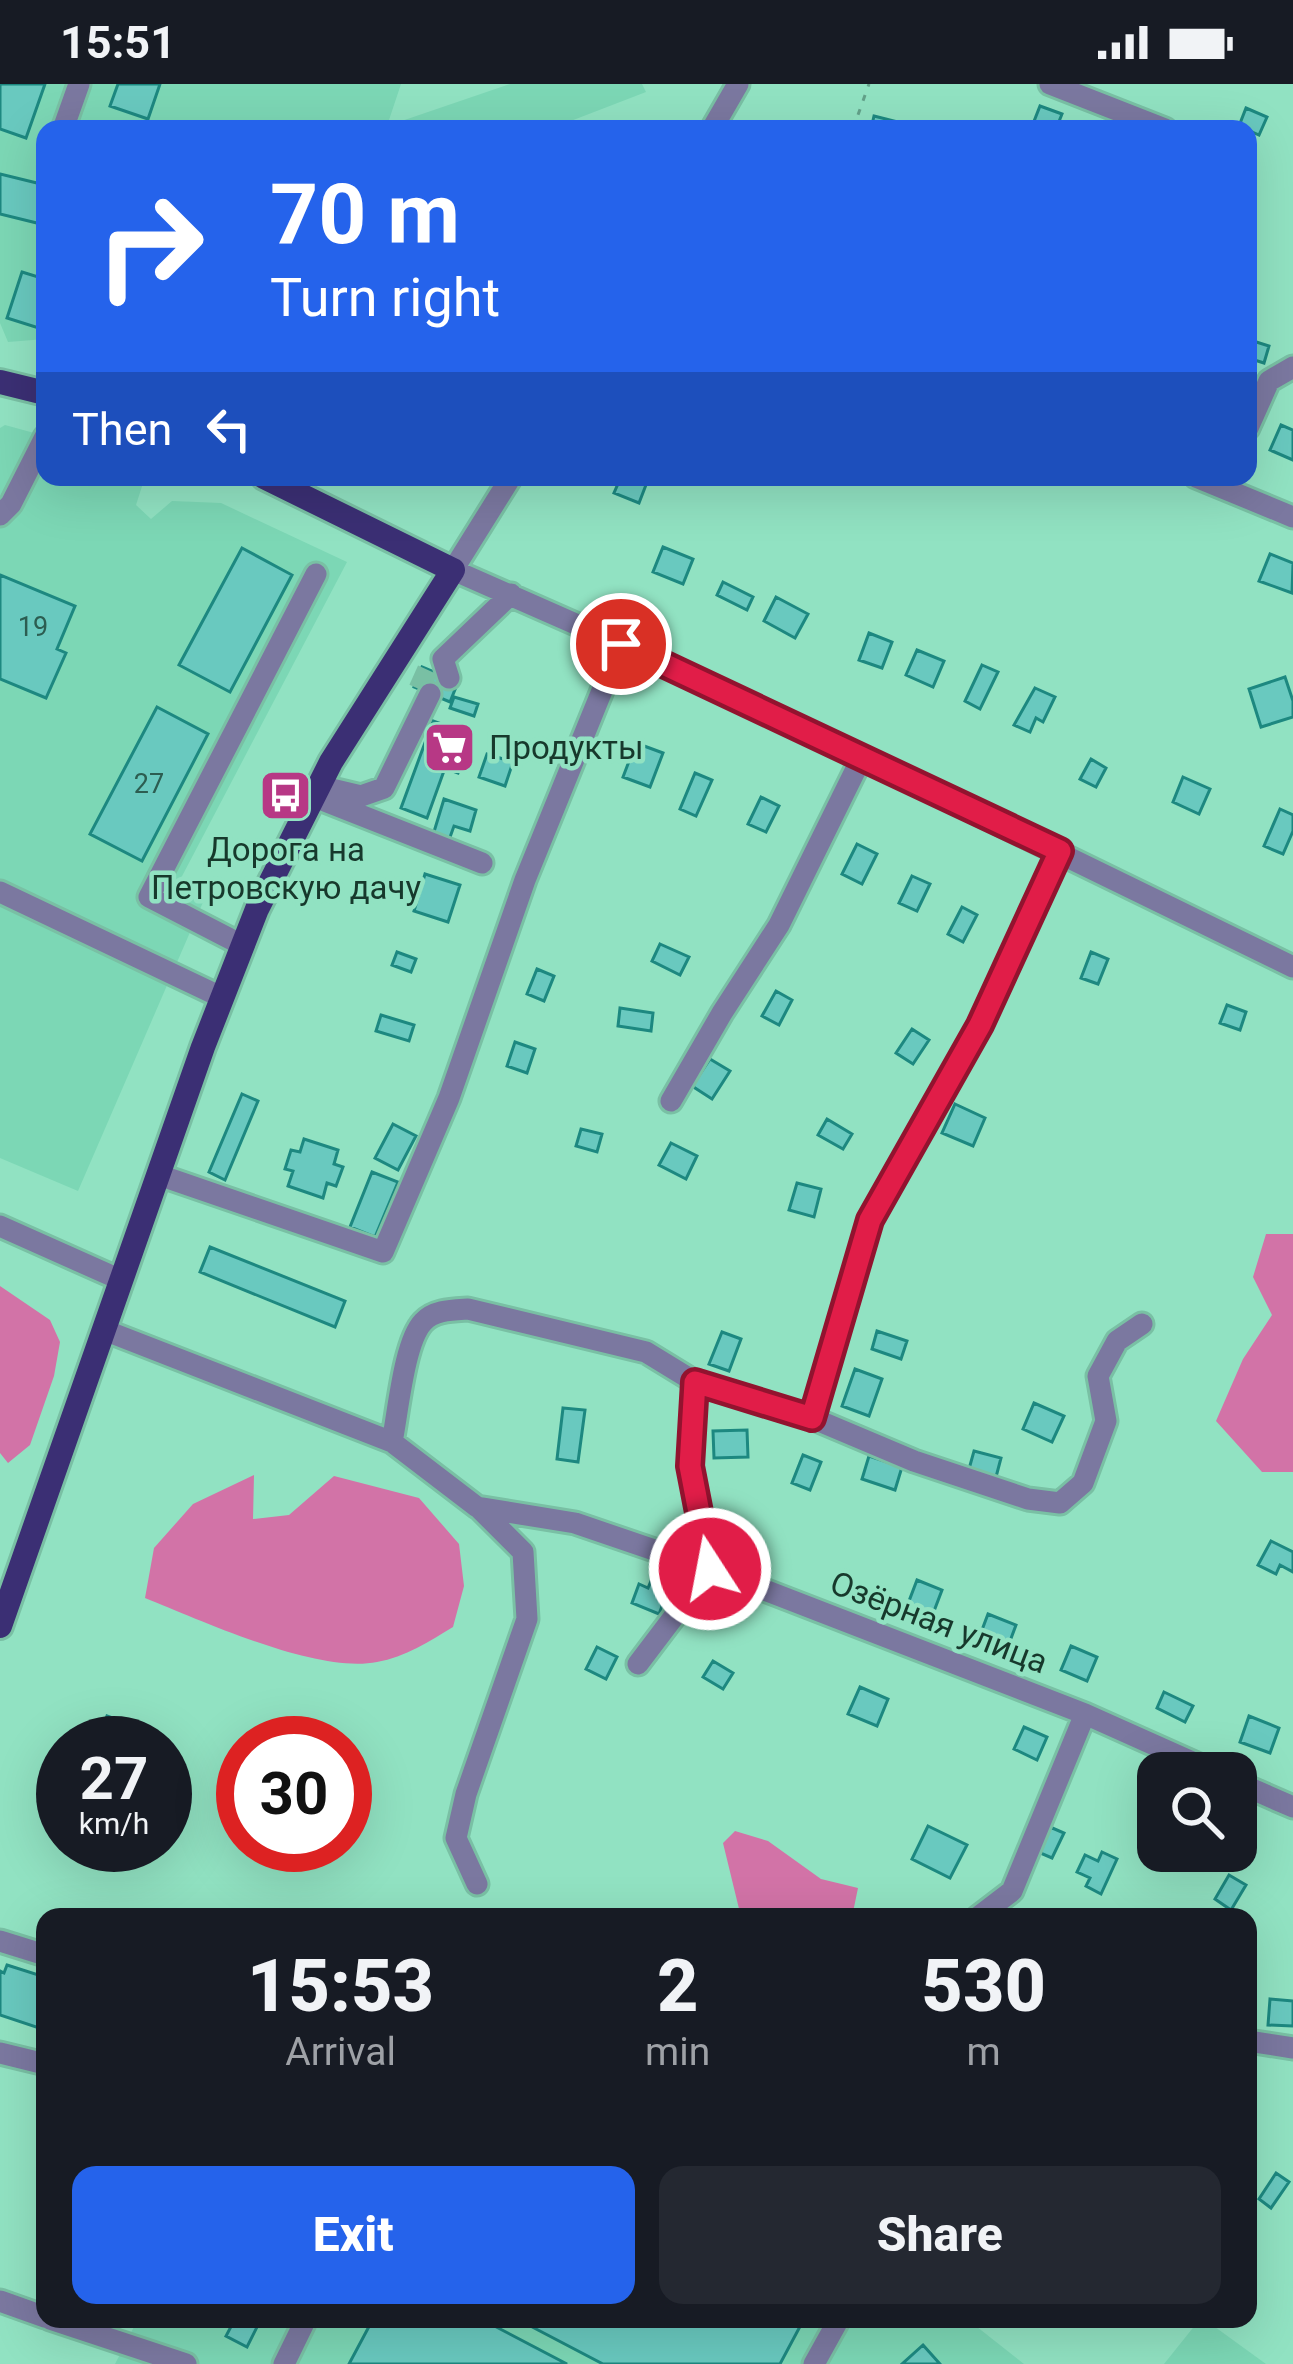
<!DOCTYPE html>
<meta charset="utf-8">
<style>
:root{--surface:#171b24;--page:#242831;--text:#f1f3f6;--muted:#9ea1a6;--accent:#2563eb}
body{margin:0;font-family:Roboto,sans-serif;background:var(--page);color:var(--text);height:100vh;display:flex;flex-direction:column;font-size:45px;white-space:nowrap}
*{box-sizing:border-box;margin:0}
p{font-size:39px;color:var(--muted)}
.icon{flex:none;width:66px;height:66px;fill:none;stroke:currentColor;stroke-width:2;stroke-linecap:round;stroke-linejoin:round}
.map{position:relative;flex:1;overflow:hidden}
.panel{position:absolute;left:36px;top:1824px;width:1221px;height:420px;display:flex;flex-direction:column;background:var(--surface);border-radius:24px;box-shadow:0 12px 48px #0002}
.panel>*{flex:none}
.top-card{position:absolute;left:36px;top:36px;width:1221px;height:366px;border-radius:24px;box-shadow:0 12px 48px #0002;background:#2563eb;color:#fff;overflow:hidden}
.fabs{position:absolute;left:1137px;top:1668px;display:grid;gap:24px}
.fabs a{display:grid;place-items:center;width:120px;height:120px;border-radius:24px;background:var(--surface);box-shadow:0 12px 48px #0002;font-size:60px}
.speed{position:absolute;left:36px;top:1632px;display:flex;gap:24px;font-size:60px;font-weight:700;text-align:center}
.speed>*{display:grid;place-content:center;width:156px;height:156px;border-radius:50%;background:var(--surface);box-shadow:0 12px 48px #0002;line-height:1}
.speed small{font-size:30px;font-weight:400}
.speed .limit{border:18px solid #d22;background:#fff;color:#111}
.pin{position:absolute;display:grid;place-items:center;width:102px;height:102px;color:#fff;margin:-51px;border:6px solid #fff;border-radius:50%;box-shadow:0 3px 12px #0007}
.me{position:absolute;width:132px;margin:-66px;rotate:349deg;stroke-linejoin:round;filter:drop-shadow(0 0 9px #0008)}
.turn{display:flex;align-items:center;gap:42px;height:252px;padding:0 36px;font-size:54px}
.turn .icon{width:156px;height:156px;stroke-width:2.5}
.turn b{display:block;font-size:84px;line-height:102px}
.then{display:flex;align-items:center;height:114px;padding:0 36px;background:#0003;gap:24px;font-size:45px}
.eta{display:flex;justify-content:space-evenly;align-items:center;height:204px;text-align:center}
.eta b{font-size:72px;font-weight:800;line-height:84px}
.cta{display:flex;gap:24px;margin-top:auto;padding:24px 36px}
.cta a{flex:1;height:138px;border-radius:24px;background:var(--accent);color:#fff;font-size:48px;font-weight:800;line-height:138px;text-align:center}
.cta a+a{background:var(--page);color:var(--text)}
.status{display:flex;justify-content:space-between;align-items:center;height:84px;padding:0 60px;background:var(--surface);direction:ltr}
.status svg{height:33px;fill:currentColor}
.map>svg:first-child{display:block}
</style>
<div class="status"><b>15:51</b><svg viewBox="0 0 49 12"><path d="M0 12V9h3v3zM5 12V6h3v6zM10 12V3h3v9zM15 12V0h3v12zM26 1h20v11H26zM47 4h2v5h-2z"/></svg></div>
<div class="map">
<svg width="1293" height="2280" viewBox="0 0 1293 2280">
<rect width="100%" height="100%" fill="#91e2c2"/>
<!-- built -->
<path fill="#7cd7b5" d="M0,0H401L387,42L510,0H642L646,8L550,45H45V255L8,258L0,239Z
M5,341L45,352V393H145L136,421L151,435L172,417L221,419L347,478L180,796L207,809L78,1107L0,1074V344Z
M138,2235H967L1024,2280H115Z
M1200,2235H1204L1266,2280H1164Z"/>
<!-- water -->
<path fill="#d273a7" d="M1266,1150H1293V1388H1262L1216,1337L1243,1275L1272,1231L1253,1193Z
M0,1202L50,1236L60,1258L54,1292L30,1361L8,1379L0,1369Z
M254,1391L253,1435L289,1431L334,1392L419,1414L459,1460L464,1502L453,1543C430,1557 405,1573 377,1578C316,1590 203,1537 145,1514L154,1464L193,1420Z
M735,1747L768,1757L821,1795L858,1804L852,1833H741L723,1759Z"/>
<!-- building -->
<path fill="#69c9bf" stroke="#1d8880" stroke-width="3" d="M0,0H45L26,54L0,45Z
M118,0H160L148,35L110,22Z
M1040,22L1062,30L1056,45H1031Z
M1246,24L1267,33L1259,51L1239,42Z
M874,32L910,41L909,45H871Z
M0,90L45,101V141L0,130Z
M22,188L45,195V246L7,234Z
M1250,256L1269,262L1264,279L1248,274Z
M1281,341L1293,346V376L1270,366Z
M621,393H649L639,419L614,409Z
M663,463L693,475L683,500L653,488Z
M242,464L292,491L230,608L179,581Z
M1270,470L1293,479L1292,509L1259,497Z
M0,491L75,522L57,565L66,569L46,614L0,595Z
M723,498L753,513L747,526L717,511Z
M776,513L808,530L795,554L764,537Z
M869,549L892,558L882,584L859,576Z
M917,566L944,577L933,603L906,591Z
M982,581L998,588L980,625L965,617Z
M422,583L458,598L450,618L414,603Z
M1285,593L1293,617V633L1261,643L1249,605Z
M1035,604L1055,613L1043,638L1036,634L1030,648L1014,641Z
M454,613L478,620L474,632L450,624Z
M157,623L208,650L142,777L90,750Z
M433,637L472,651L458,689L445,684L427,734L401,724Z
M636,659L663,669L650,703L623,693Z
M487,670L513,678L505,702L479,693Z
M1091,675L1106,684L1096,703L1080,695Z
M695,689L712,696L696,732L680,725Z
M1183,693L1210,705L1199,730L1173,718Z
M761,713L779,722L766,748L748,740Z
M444,715L476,726L470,747L454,742L449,756L433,751Z
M1280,725L1293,731V747L1283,770L1264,762Z
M857,760L877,770L862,800L842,790Z
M425,790L460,801L448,838L414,827Z
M912,792L930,800L917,827L899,819Z
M962,823L977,831L963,858L948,850Z
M660,860L689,873L680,891L652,877Z
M397,868L416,875L411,888L392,881Z
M1091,868L1108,875L1098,900L1081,894Z
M537,885L554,892L544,917L527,910Z
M776,907L792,916L779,941L762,932Z
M1227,921L1246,928L1240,946L1220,939Z
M620,924L653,929L651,947L618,942Z
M381,931L414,941L409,957L376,947Z
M912,945L929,956L913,980L896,969Z
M515,958L535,965L527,989L507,982Z
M710,975L730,987L712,1015L692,1002Z
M242,1010L258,1017L225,1096L209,1088Z
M955,1020L985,1034L973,1062L942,1049Z
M827,1035L852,1050L843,1065L818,1051Z
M393,1040L416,1052L398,1086L375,1074Z
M581,1045L602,1050L597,1068L576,1062Z
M304,1055L338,1066L334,1080L343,1083L336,1102L327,1099L323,1114L288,1102L293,1087L285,1085L291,1066L300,1068Z
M671,1059L697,1072L686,1095L659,1081Z
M372,1088L398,1098L375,1153L350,1143Z
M797,1099L821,1105L814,1133L789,1126Z
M210,1163L345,1217L335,1243L200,1188Z
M877,1247L907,1257L901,1275L872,1265Z
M722,1248L741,1255L729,1287L709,1280Z
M855,1285L882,1295L869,1332L842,1322Z
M1034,1319L1064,1332L1052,1358L1023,1345Z
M563,1324L585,1326L578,1378L557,1375Z
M747,1346L748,1373L714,1374L713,1347Z
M974,1367L1001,1374L996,1393L969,1385Z
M803,1371L821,1378L810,1406L792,1399Z
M869,1372L902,1383L895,1406L862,1395Z
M1271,1457L1293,1468V1488L1280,1481L1276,1490L1258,1481Z
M917,1496L942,1506L931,1535L906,1525Z
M651,1497L669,1504L659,1530L632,1519L639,1500L648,1504Z
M988,1530L1016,1541L1007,1565L979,1554Z
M1071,1562L1097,1573L1087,1597L1061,1586Z
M597,1563L617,1573L606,1595L586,1585Z
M713,1577L733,1589L723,1605L703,1593Z
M860,1603L888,1615L877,1642L848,1630Z
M1164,1608L1193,1622L1185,1638L1157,1624Z
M107,1632L143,1645L138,1659L99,1655Z
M1249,1632L1279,1644L1270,1669L1240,1658Z
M1024,1643L1047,1653L1037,1676L1014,1665Z
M928,1742L967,1761L950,1794L912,1775Z
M1050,1743L1064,1749L1052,1774L1038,1768Z
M1102,1768L1117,1775L1101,1810L1086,1802L1090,1794L1077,1788L1085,1771L1098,1777Z
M1229,1791L1246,1801L1231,1826L1215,1815Z
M7,1881L45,1893V1946L0,1931V1887L4,1889Z
M1270,1915L1293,1917V1942L1268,1941Z
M1276,2089L1289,2098L1271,2124L1259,2115Z
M235,2235H261L247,2263L226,2252Z
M373,2235H481L567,2280H349Z
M517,2235H804L780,2280H603Z
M923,2261L940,2280H902Z"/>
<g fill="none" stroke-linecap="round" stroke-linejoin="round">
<!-- minor-tunnel -->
<path stroke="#79c0a4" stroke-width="21" stroke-dasharray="21 10" stroke-linecap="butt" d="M419,605L428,585"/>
<defs>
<path id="minor" d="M1050,0L1165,45
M63,45L79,0
M712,45L738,0
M1248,344L1269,297L1293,283
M511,393L453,486L621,560L862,673L1293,883
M1196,393L1293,433
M0,431L11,420L45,353
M449,594L443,575L511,510
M319,702L361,712L384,704L430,610
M312,712L482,779
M0,808L221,913
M242,861L149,813L316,490
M671,1017L722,929L779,841L862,673
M159,1091L383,1168L449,1014L525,796L621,560
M0,1142L121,1196
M104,1246L392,1358L477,1423L575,1439L710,1485L1085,1630L1217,1689
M812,1334L870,1136L979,941L1060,767
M392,1358C398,1329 404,1258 423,1238C434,1226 452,1226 468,1225L646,1268L695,1298L812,1334L914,1377L1028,1415L1060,1419L1083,1399L1106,1337L1098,1292L1117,1257L1142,1240
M638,1580L710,1485L690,1381L695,1298
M1236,1698L1293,1723
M477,1800L456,1754L466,1710L527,1535L523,1468L478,1423
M978,1833L1012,1807L1085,1630
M0,1857L45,1871
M1248,1957L1293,1964
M0,1969L45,1980
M0,2217L45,2233
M50,2235L186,2280
M284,2280L306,2235
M814,2280L839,2235"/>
<path id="major" d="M0,298L45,309
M0,1542L203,963L257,825L331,678L453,486L264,393"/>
</defs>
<!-- minor casing -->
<use href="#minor" stroke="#79c0a4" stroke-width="27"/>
<!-- major casing -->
<use href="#major" stroke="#79c0a4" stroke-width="30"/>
<!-- path -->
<path stroke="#63a28a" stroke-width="3" stroke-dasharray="6 9" stroke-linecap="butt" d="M853,45L869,0"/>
<!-- minor -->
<use href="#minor" stroke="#7b78a0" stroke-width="21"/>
<!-- major -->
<use href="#major" stroke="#3b2f74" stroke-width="24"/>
</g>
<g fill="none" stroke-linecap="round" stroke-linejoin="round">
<defs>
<path id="route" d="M621,560L1060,767L980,941L870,1136L812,1334L695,1298L690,1382L710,1485"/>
</defs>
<!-- route casing -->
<use href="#route" stroke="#92132f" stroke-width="30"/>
<!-- route -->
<use href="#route" stroke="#e11d48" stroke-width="21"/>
</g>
<!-- icons -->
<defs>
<symbol id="supermarket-square" viewBox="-11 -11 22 22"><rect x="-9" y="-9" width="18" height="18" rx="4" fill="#b73885" stroke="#91e2c2"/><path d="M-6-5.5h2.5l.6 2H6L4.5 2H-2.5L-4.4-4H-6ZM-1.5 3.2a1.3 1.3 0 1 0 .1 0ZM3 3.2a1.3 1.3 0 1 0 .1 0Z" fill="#fff"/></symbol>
<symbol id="bus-square" viewBox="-11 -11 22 22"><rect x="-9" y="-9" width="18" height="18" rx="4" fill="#b73885" stroke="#91e2c2"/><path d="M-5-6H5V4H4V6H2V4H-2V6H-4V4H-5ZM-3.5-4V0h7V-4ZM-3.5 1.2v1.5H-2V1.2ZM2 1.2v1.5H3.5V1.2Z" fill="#fff"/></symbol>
</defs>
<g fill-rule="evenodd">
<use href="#supermarket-square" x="420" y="634" width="59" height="59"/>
<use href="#bus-square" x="256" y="682" width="59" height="59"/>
</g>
<g text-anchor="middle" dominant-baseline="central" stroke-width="9" stroke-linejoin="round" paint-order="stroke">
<!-- number labels -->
<g font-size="27" fill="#2c5d51">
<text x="33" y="543">19</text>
<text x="149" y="700">27</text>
</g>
<!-- poi labels -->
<g font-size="33" fill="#17392c" stroke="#91e2c2" text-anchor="start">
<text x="489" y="663">Продукты</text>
<text x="286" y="765" text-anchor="middle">Дорога на<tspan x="286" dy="38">Петровскую дачу</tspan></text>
</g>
<!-- street labels -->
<g font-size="33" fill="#17392c" stroke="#91e2c2">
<text transform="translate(939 1538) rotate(21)">Озёрная улица</text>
</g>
</g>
</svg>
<div class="fabs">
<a><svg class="icon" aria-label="search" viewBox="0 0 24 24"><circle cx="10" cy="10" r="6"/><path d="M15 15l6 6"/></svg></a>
</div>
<div class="speed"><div>27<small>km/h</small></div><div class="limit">30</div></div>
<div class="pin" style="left:621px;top:560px;background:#d93025"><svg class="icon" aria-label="arrive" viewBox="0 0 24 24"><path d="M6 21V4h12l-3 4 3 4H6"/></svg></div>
<svg class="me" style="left:710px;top:1485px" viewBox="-20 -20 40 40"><circle r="17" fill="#e11d48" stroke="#fff" stroke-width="3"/><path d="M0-11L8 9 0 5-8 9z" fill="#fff"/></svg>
<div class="top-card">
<div class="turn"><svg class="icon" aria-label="right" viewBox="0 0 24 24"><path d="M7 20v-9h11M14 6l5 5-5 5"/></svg><div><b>70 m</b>Turn right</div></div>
<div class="then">Then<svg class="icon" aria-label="left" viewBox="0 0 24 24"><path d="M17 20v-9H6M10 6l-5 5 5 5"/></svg></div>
</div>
<section class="panel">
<div class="eta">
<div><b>15:53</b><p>Arrival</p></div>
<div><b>2</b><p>min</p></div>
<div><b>530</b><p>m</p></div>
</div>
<div class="cta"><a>Exit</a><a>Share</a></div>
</section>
</div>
